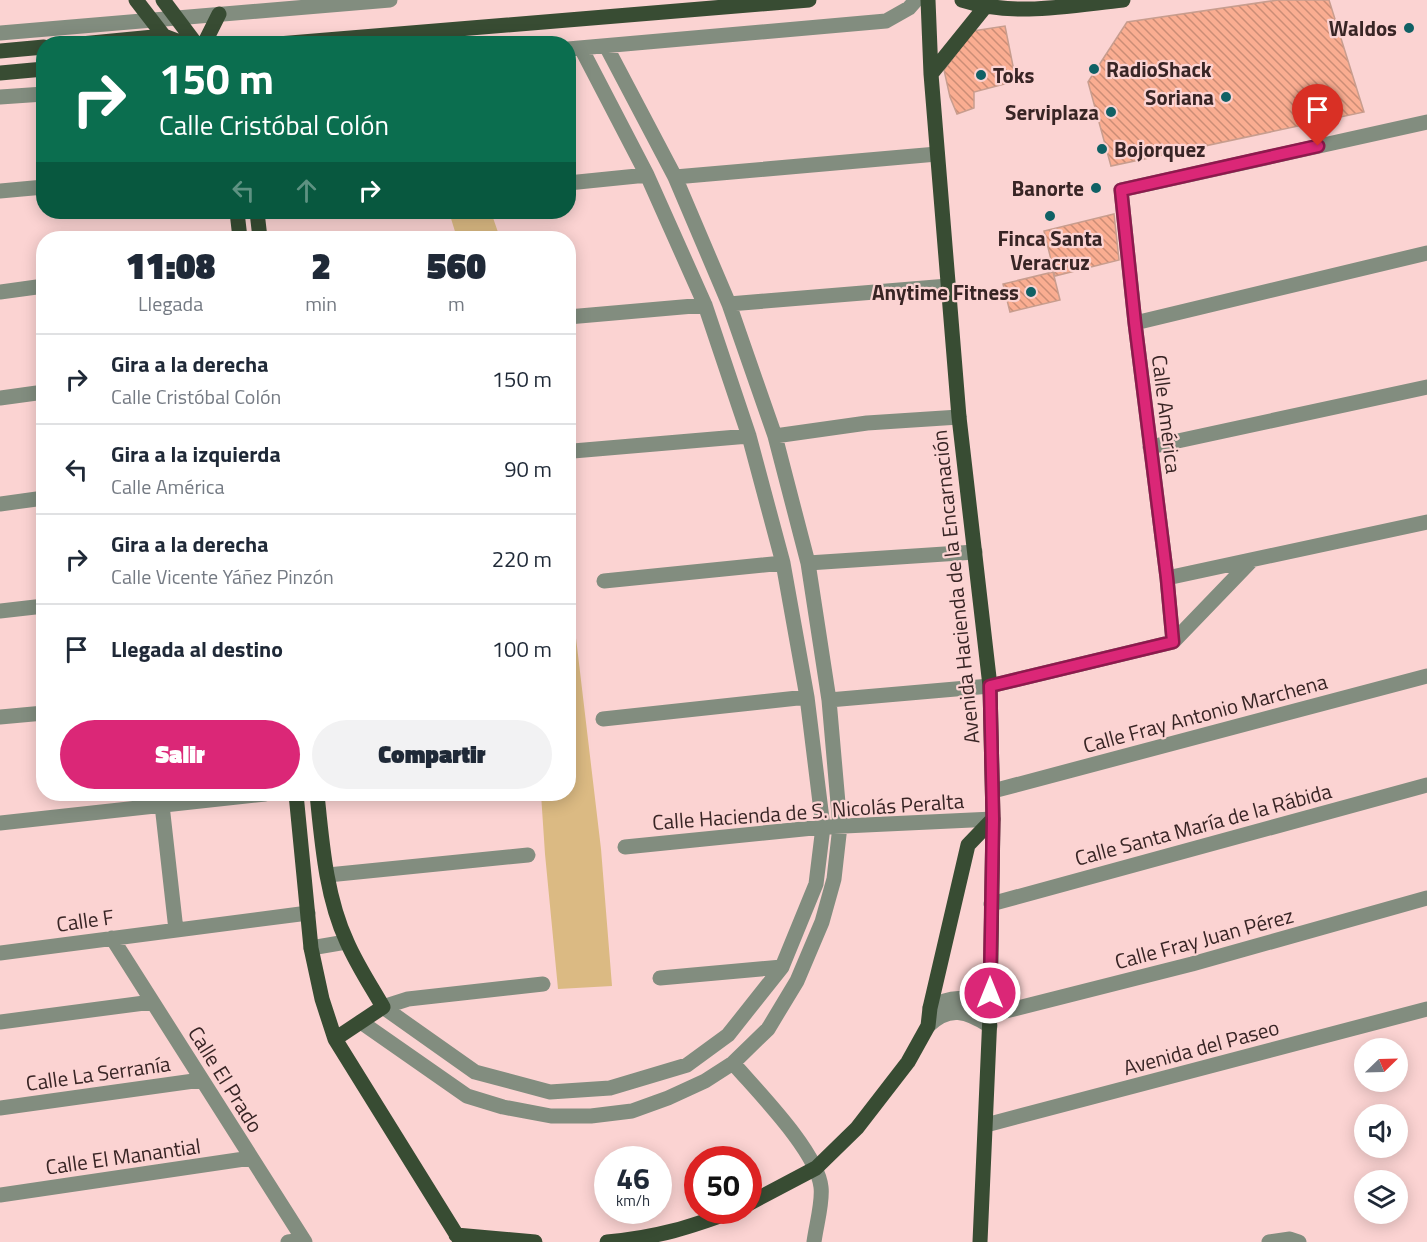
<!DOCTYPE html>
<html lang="es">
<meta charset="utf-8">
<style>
:root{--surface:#fff;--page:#f2f2f3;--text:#1f2937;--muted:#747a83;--line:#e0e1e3;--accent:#db2777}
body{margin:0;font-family:"Titillium Web",sans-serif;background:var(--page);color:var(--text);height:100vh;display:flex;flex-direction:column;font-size:22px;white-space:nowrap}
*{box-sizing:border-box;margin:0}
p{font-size:20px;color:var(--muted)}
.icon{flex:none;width:33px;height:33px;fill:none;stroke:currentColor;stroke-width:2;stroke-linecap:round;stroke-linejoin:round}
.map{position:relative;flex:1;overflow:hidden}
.details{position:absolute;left:36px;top:231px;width:540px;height:570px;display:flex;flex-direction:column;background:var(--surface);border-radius:24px;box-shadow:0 3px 15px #0003}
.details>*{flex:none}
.top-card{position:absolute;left:36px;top:36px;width:540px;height:183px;border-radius:24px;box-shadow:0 3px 15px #0003;background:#0b6e4f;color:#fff;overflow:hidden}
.needle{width:39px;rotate:67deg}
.buttons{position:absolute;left:1354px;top:1038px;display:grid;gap:12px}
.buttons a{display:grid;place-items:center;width:54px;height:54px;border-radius:50%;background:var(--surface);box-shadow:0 3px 15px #0003;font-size:30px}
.speed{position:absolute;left:594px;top:1146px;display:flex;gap:12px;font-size:30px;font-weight:700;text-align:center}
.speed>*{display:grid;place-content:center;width:78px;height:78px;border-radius:50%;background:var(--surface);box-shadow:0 3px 15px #0003;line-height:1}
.speed small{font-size:15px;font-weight:400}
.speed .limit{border:9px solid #d22;background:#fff;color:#111}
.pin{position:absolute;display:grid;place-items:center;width:51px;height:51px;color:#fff;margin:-62px -26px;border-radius:50% 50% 50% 0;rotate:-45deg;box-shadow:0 0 6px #0007}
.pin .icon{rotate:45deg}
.me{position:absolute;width:66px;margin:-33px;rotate:0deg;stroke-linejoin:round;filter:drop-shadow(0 0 4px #0008)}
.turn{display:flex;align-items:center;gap:21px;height:126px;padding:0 24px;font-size:27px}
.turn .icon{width:78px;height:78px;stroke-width:2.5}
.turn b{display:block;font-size:42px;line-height:51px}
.lanes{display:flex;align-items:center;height:57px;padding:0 24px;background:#0003;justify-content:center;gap:30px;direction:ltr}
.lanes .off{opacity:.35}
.eta{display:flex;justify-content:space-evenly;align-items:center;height:102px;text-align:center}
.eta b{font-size:36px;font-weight:800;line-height:42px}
.action{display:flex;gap:12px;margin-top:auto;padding:12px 24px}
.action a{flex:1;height:69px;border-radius:36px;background:var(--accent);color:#fff;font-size:24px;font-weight:800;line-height:69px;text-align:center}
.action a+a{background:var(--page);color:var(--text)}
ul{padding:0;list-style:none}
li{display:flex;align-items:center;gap:18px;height:90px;padding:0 24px;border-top:2px solid var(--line)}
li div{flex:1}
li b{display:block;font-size:22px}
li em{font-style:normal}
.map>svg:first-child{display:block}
</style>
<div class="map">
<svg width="1427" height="1242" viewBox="0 0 1427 1242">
<defs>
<pattern id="building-back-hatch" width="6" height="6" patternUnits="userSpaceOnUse" patternTransform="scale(1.5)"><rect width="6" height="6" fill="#faad91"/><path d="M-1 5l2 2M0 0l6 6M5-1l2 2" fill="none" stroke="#cb8d76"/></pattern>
</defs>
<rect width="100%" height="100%" fill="#fbd3d2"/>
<!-- park -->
<path fill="#dbba83" d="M449,212H491L500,238H457Z
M569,579L601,849L612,986L558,989L545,854L541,794H568Z"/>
<!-- building -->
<path fill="url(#building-back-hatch)" stroke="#c89d8e" stroke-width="1.5" d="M1278,0H1329L1364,112L1111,166L1088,82L1127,22Z
M1005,26L1016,81L974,92V108L957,114L950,97L944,70L973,31Z
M1114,214L1119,260L1055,276L1044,231Z
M1053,272L1060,300L1010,312L1003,284Z"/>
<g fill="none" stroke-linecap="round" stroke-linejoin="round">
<!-- minor -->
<path stroke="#828d7f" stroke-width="15" d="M0,33L390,0
M568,49L886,21L909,8L916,0
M0,97L44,94
M675,177L937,154
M568,183L647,175
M0,191L44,187
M0,292L44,286
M729,304L948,286
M568,317L705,305
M1135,323L1427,253
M0,398L44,392
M775,436L867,423L959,417
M1150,447L1427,387
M573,451L749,436
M0,504L44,498
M808,563L975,552
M1167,578L1427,522
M604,581L783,563
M0,611L44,606
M1173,642L1167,578L1135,323L1121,190L1427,122
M829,700L990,686L1173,642L1252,560
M0,717L44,713
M603,719L807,697
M993,791L1427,676
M162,805L176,930
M0,823L265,794
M625,847L823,827L993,819
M328,875L528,855
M991,904L1427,785
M112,938L305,1242
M311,948L346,942
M0,953L308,913
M660,978L782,967
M383,1007L475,1072L550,1092L610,1088L687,1065L728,1035L782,967L816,884L823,827L807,697L783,563L749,436L705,305L647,175L581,48
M383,1007L408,999L543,984
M930,1008C952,994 973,995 990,1015L1192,964L1427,898
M0,1022L152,1002
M361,1022L467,1096L503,1107L551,1116H591L632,1111L668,1098L705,1081L733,1063L768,1029L797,981L822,922L834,879L840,826L829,700L808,563L775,436L729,304L675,177L606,46
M928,1026C949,1005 967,1011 990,1026
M733,1063C757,1091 817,1151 821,1187C823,1202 816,1226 814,1242
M0,1108L201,1080
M986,1125L1427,1009
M0,1195L251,1158
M288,1242L303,1240
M1269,1242L1290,1239L1299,1242"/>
<!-- major -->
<path stroke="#384c33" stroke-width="15" d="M136,0L167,40
M163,0L196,44
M928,0L931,74L959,417L990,686L993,819L990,1015L980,1242
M962,0C1015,17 1068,6 1123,0
M81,44L164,36L185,44
M204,44L219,14
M278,44L809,0
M0,51L44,47
M0,73L44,69
M931,74L985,7
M237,212L240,238
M257,212L260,238
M296,794L311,948L322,999L335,1039L461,1242
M317,794C322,843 326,897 347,942C357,965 371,986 383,1007L335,1039
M748,1204L816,1168L857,1128L908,1062L928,1026L930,1008L968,845L993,819
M456,1235L535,1242
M607,1242C656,1238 691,1227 736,1210"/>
</g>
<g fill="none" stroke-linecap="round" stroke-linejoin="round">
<defs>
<path id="route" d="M990,993L993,819L990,686L1173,642L1167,578L1135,323L1121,190L1318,146"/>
</defs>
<!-- route casing -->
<use href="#route" stroke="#8e194d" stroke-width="15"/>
<!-- route -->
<use href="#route" stroke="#db2777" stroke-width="10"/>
</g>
<!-- markers -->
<g fill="#106165" stroke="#fbd3d2" stroke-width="2">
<circle cx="1409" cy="28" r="6"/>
<circle cx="1094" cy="69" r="6"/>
<circle cx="981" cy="75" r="6"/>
<circle cx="1226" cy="97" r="6"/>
<circle cx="1111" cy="112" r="6"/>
<circle cx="1102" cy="149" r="6"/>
<circle cx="1096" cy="188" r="6"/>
<circle cx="1050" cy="216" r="6"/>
<circle cx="1031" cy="292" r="6"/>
</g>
<g text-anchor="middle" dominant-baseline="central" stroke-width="4.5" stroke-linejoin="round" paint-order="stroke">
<!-- poi labels -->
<g font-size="21" font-weight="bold" fill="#382525" stroke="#fbd3d2" text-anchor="end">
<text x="1397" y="28">Waldos</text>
<text x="1106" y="69" text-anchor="start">RadioShack</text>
<text x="993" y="75" text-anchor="start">Toks</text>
<text x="1214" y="97">Soriana</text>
<text x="1099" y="112">Serviplaza</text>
<text x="1114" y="149" text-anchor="start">Bojorquez</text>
<text x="1084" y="188">Banorte</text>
<text x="1050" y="238" text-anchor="middle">Finca Santa<tspan x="1050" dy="24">Veracruz</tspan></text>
<text x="1019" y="292">Anytime Fitness</text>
</g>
<!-- street labels -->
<g font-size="21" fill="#382525" stroke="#fbd3d2">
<text transform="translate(1167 414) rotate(83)">Calle América</text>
<text transform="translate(955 587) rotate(-96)">Avenida Hacienda de la Encarnación</text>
<text transform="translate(1205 713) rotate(-15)">Calle Fray Antonio Marchena</text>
<text transform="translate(808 811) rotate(-4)">Calle Hacienda de S. Nicolás Peralta</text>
<text transform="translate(1203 824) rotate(-15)">Calle Santa María de la Rábida</text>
<text transform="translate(85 920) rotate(-8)">Calle F</text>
<text transform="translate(1204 938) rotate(-15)">Calle Fray Juan Pérez</text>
<text transform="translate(1201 1047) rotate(-15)">Avenida del Paseo</text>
<text transform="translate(98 1073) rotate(-8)">Calle La Serranía</text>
<text transform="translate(226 1079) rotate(58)">Calle El Prado</text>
<text transform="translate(123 1156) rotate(-8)">Calle El Manantial</text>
</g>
</g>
</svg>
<div class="buttons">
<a><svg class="needle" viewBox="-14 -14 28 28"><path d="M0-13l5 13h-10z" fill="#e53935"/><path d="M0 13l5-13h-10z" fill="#747a83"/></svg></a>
<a><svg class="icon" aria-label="sound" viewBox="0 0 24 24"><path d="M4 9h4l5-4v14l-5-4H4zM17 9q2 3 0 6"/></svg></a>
<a><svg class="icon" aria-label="layers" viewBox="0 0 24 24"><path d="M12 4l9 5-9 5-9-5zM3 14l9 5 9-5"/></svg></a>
</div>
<div class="speed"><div>46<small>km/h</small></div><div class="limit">50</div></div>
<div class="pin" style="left:1318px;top:146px;background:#d93025"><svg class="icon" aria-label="arrive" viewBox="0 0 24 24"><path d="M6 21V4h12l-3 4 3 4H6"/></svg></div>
<svg class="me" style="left:990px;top:993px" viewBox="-20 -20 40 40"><circle r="17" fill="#db2777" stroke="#fff" stroke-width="3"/><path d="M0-11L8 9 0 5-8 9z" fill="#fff"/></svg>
<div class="top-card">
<div class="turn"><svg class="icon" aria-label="right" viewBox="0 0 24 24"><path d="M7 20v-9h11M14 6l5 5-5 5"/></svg><div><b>150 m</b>Calle Cristóbal Colón</div></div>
<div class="lanes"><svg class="icon off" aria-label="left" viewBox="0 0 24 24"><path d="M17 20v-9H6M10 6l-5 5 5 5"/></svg><svg class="icon off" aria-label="ahead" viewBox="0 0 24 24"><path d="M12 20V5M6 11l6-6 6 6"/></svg><svg class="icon" aria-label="right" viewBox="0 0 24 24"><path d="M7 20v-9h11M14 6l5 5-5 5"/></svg></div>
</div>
<section class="details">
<div class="eta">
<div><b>11:08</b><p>Llegada</p></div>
<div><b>2</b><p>min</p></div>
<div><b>560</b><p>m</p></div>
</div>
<ul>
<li><svg class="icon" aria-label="right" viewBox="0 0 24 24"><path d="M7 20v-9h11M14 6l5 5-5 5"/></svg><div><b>Gira a la derecha</b><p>Calle Cristóbal Colón</p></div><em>150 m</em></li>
<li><svg class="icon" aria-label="left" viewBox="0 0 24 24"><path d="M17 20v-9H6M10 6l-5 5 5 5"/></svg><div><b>Gira a la izquierda</b><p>Calle América</p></div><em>90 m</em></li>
<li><svg class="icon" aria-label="right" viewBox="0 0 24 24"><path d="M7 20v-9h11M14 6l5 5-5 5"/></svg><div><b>Gira a la derecha</b><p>Calle Vicente Yáñez Pinzón</p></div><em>220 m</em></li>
<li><svg class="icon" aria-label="arrive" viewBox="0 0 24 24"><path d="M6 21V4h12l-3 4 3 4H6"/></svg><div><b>Llegada al destino</b></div><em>100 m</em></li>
</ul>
<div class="action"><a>Salir</a><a>Compartir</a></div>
</section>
</div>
